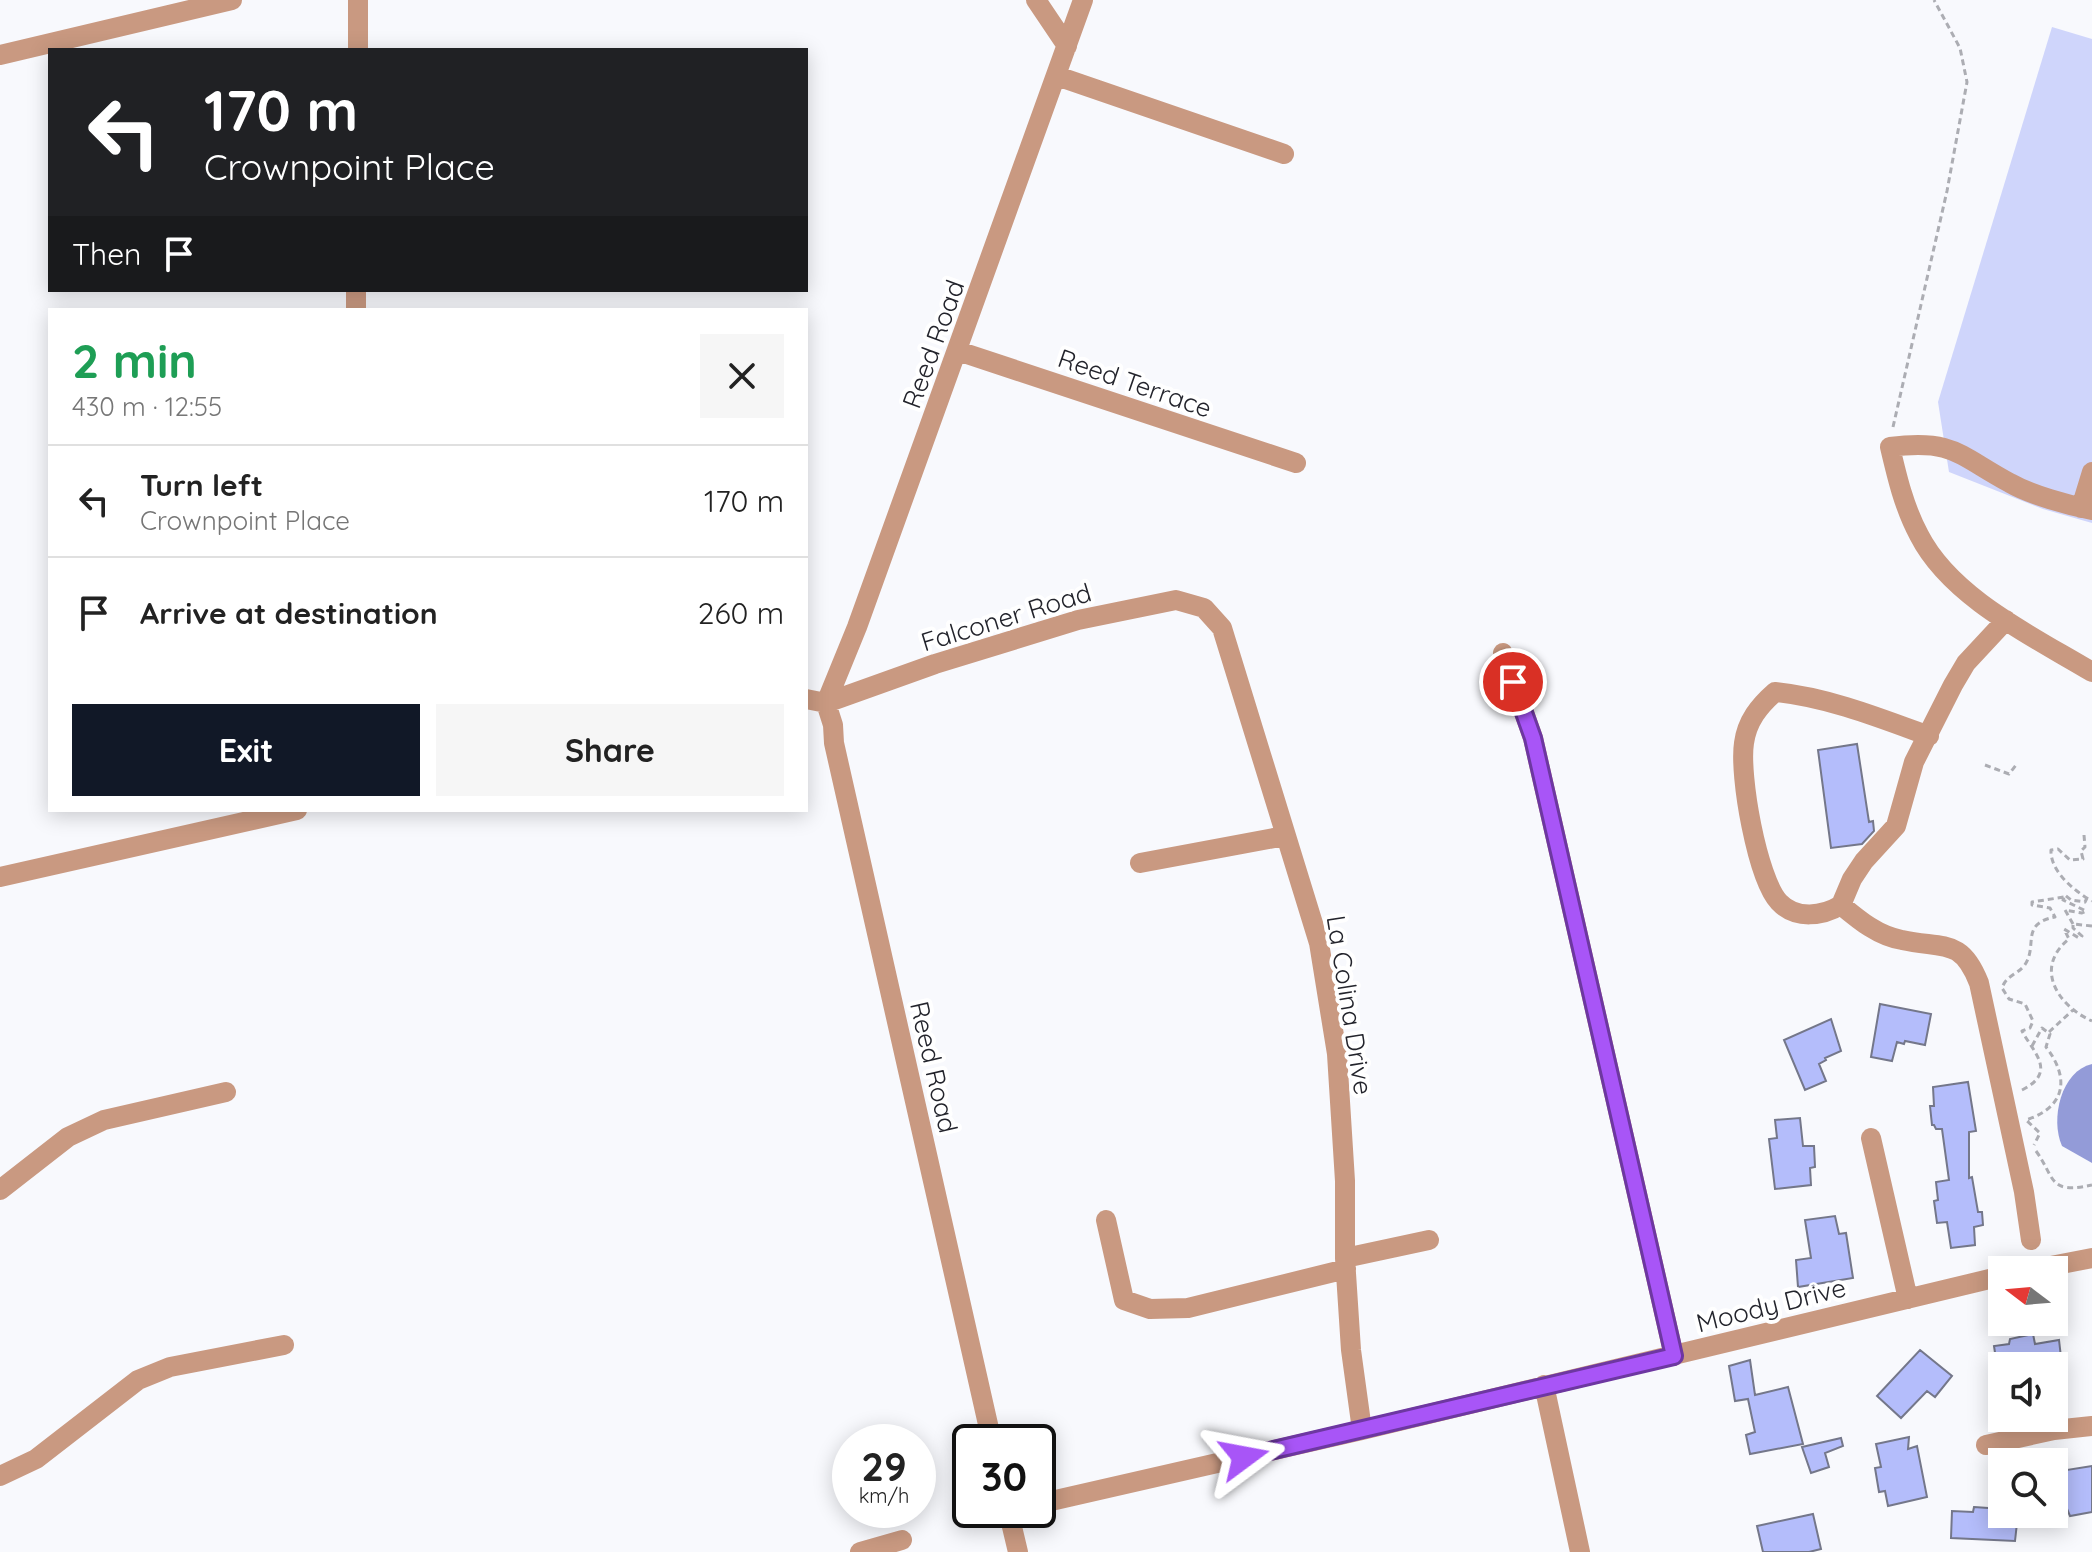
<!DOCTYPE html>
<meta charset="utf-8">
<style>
:root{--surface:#fff;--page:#f6f6f6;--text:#222;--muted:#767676;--line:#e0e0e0;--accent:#111827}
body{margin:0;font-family:Quicksand,sans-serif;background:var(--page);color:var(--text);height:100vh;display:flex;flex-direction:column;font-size:30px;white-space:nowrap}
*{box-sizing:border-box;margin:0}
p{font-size:26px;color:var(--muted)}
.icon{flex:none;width:44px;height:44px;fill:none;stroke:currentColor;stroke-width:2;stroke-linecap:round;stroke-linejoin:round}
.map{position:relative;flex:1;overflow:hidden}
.sheet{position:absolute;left:48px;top:308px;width:760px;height:504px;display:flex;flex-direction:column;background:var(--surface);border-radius:0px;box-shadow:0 4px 20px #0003}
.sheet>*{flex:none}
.banner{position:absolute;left:48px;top:48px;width:760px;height:244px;border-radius:0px;box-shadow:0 4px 20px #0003;background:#202124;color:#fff;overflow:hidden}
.needle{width:52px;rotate:286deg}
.tools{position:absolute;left:1988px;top:1256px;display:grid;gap:16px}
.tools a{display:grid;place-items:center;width:80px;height:80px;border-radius:0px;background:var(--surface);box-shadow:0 4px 20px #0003;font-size:40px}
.speed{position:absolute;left:832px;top:1424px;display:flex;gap:16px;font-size:40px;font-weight:700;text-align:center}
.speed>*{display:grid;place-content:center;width:104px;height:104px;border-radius:50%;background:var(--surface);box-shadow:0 4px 20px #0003;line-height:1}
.speed small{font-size:20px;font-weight:400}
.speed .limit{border:4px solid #111;border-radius:12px;background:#fff;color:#111}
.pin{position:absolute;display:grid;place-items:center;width:68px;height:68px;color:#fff;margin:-34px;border:4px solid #fff;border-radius:50%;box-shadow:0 2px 8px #0007}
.me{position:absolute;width:88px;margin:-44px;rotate:77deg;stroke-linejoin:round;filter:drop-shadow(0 0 6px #0008)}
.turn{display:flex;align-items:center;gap:28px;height:168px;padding:0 24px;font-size:36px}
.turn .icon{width:104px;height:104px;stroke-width:2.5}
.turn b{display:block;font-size:56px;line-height:68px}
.then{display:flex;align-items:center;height:76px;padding:0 24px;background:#0003;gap:16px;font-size:30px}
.round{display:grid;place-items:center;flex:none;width:84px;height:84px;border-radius:0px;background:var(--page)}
.headline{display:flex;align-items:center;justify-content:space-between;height:136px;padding:0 24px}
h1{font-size:48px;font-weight:700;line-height:60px;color:#1e9e55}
.cta{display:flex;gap:16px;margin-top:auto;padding:16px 24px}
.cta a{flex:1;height:92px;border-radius:0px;background:var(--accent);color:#fff;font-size:32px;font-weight:700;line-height:92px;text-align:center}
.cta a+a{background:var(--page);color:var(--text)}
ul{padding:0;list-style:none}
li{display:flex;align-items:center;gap:24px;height:112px;padding:0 24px;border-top:2px solid var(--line)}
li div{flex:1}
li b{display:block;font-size:30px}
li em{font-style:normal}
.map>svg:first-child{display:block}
</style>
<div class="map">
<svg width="2092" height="1552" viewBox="0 0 2092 1552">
<rect width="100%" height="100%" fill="#f8f9fd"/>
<!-- green -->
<path fill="#cfd5fb" d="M2052,27L2092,39V523L2043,509L1949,472L1938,402Z"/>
<!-- water -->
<path fill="#939bd8" d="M2092,1064V1163L2062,1146C2050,1119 2061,1071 2092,1064Z"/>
<!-- building -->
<path fill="#b4bdfb" stroke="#74778a" stroke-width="2" d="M1857,744L1869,822L1873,821L1874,831L1862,844L1831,848L1818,750Z
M1880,1004L1931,1014L1925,1045L1905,1041L1904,1044L1897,1042L1892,1061L1871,1057Z
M1831,1019L1841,1051L1825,1058L1826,1060L1819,1064L1826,1081L1805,1090L1784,1040Z
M1968,1082L1976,1131L1969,1132V1178L1972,1177L1978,1212H1982L1983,1225L1974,1227L1975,1245L1951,1248L1947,1222L1937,1223L1934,1201L1938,1200L1936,1182L1949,1180L1942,1129H1936L1934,1125H1932L1930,1106H1934L1933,1087Z
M1800,1118L1803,1146H1814L1815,1167L1810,1168L1811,1185L1775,1189L1769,1139L1777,1138L1775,1120Z
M1835,1216L1839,1234L1846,1233L1853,1278L1798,1287L1796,1260L1811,1258L1805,1220Z
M2033,1334L2035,1344L2059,1340L2062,1366H1997L1994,1346L2009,1344L2010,1339Z
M1920,1350L1952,1376L1935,1397L1927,1391L1901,1418L1877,1396Z
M1750,1360L1755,1395L1788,1387L1803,1444L1750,1454L1746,1435L1755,1432L1748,1399L1735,1401L1729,1366Z
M1909,1437L1908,1449L1917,1446L1927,1497L1888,1506L1885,1491L1879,1492L1875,1468L1881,1467L1876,1444Z
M1841,1438L1843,1446L1825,1453L1829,1467L1811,1473L1802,1447Z
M2092,1466V1512L2070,1516L2065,1504L2054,1507V1472Z
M1974,1507L2002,1509V1514H2018L2015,1541L1951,1538L1952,1511L1973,1512Z
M1813,1514L1821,1549L1809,1552H1763L1757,1526Z"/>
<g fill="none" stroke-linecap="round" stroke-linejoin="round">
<!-- path -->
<path stroke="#acadb3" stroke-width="3" stroke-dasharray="6 4" stroke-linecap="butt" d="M1893,427L1947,191L1967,82L1960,48L1934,0
M1985,765L2009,774L2016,765
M2084,835L2085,847L2081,851L2083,859L2070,860L2058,849L2051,850C2050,871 2074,891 2092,901
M2073,924L2065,910L2082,913L2086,911L2063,900L2065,895L2071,900L2085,902L2087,898
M2092,926L2073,924V928L2082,936L2079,938L2064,929L2069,939C2033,968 2058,1006 2092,1021
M2049,1032L2073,1010
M2032,1046L2042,1028L2050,1034L2046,1047C2070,1078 2066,1107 2026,1120L2040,1133L2034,1145
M2022,1090C2058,1072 2033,1052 2022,1031L2030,1028L2033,1021L2025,1004L2009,999L2002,988C2006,976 2016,975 2024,966C2039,946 2019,924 2055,917L2050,908L2032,905V902L2064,897
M2036,1151C2055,1177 2048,1195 2092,1185"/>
<!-- minor -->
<path stroke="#c99981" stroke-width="20" d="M1036,0L1067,46
M358,50V0
M0,55L232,0
M1057,76L1284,154
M356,310V290
M958,351L1296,463
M2081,508L2092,472
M2092,510C2068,505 2031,495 2010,483C1958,455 1954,439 1890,447C1897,477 1904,507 1919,535C1951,598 2034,637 2092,672
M2006,620L1966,663L1953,685L1914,762L1896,826L1864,861L1852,879L1841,905C1859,920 1878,936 1902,940C1943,949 1961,937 1979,983L2024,1192L2031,1240
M1503,653L1533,738L1674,1356
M806,699L826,703L833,725L834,743L992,1442
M826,703L935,664L1078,620L1176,600L1204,608L1222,628L1319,943L1337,1054L1345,1181V1258L1351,1350L1362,1430
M826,703L857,627L1083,0
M1140,863L1285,836
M0,877L297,810
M1841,905C1823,916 1796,920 1779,902C1757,878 1739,775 1744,743C1747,721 1759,706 1775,692C1827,697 1880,718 1929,736
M1871,1138L1908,1299
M0,1190L68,1137L104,1120L226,1092
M1106,1220L1124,1300L1150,1309L1188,1308L1346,1269
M1345,1258L1429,1240
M2031,1270L2092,1258
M1544,1385L1580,1552
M1986,1445L2054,1430L2092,1426
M0,1476L36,1459L138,1380L170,1367L284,1345
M1038,1504L1362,1430L2002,1276
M1008,1510L1018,1552
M860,1552L902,1540"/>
</g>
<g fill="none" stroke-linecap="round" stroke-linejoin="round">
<defs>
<path id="route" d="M1244,1457L1674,1356L1533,738L1513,682"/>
</defs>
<!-- route casing -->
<use href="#route" stroke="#6d37a1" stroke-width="20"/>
<!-- route -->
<use href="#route" stroke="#a855f7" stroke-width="14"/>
</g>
<g text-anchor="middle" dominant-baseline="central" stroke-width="8" stroke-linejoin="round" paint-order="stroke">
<!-- street labels -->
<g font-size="26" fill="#23242c" stroke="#fff">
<text transform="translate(933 344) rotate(-70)">Reed Road</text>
<text transform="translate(1135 383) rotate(19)">Reed Terrace</text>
<text transform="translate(1006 617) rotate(-17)">Falconer Road</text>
<text transform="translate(1350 1005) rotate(81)">La Colina Drive</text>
<text transform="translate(934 1067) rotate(77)">Reed Road</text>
<text transform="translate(1771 1305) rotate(-14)">Moody Drive</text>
</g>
</g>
</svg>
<div class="tools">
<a><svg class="needle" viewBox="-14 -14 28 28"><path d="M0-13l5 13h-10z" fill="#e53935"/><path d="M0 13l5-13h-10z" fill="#767676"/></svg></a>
<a><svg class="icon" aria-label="sound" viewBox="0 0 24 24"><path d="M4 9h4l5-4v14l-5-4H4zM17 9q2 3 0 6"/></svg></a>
<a><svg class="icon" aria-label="search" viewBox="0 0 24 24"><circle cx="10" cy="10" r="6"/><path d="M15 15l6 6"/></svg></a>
</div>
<div class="speed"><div>29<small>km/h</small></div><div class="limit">30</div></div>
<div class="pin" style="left:1513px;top:682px;background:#d93025"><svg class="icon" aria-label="arrive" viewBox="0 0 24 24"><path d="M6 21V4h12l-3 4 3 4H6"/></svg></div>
<svg class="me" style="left:1244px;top:1457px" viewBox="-20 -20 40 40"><path d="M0-17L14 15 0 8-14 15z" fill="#a855f7" stroke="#fff" stroke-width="4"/></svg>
<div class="banner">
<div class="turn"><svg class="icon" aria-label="left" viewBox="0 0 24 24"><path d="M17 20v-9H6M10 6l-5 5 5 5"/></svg><div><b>170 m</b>Crownpoint Place</div></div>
<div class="then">Then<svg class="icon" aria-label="arrive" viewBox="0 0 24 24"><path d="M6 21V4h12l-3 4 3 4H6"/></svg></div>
</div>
<section class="sheet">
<div class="headline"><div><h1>2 min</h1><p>430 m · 12:55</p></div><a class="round"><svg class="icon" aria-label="close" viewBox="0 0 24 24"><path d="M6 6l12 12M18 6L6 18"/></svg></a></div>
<ul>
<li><svg class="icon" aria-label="left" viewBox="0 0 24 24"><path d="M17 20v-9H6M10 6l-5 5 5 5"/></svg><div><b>Turn left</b><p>Crownpoint Place</p></div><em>170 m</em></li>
<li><svg class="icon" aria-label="arrive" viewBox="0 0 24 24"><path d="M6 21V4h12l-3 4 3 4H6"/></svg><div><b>Arrive at destination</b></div><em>260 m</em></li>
</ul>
<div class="cta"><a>Exit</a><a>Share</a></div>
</section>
</div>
